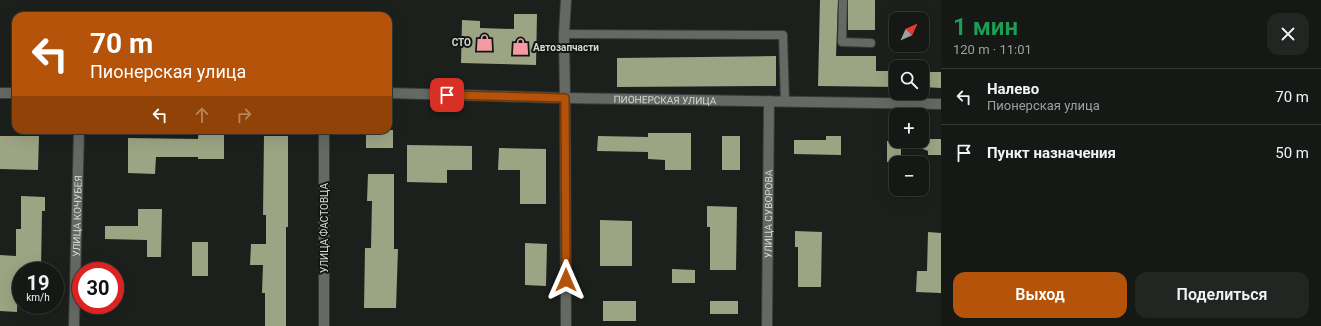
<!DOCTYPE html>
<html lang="ru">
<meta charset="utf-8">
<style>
:root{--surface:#151815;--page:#222522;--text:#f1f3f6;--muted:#9da0a0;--line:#343734;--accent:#b45309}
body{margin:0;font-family:Roboto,sans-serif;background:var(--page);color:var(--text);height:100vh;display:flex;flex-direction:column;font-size:15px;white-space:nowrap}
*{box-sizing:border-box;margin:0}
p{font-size:13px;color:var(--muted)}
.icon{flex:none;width:22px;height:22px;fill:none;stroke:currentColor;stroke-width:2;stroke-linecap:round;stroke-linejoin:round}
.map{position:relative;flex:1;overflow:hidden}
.panel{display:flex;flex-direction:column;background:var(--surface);width:380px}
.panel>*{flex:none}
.hud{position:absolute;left:12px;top:12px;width:380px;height:122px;border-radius:12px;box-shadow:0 4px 16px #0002,0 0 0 1px var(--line);background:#b45309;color:#fff;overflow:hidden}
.needle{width:26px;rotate:45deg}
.controls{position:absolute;left:889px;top:12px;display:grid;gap:8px}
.controls a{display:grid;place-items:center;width:40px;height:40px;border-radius:8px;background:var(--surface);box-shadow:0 4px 16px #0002,0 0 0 1px var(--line);font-size:20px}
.speed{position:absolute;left:12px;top:262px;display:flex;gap:8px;font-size:20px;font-weight:700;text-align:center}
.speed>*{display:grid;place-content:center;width:52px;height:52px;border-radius:50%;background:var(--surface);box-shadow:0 4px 16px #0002,0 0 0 1px var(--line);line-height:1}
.speed small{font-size:10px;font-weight:400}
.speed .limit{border:6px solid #d22;background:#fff;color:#111}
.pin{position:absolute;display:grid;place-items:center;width:34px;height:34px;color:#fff;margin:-17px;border-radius:8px;box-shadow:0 2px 6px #0006}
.me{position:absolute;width:44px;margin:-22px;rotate:0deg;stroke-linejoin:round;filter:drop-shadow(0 0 3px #0008)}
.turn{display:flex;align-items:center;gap:14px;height:84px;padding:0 12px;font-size:18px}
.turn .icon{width:52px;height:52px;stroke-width:2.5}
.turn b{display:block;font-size:28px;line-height:34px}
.lanes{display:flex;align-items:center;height:38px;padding:0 12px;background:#0003;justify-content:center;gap:20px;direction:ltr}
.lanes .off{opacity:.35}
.round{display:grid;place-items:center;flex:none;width:42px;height:42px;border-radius:12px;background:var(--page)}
.summary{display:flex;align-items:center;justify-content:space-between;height:68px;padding:0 12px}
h1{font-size:24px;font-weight:600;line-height:30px;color:#1e9e55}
.primary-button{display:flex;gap:8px;margin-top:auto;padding:8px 12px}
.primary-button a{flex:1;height:46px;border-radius:12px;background:var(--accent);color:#fff;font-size:16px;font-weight:600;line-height:46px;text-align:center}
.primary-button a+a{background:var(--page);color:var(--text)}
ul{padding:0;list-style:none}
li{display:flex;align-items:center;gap:12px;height:56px;padding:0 12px;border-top:1px solid var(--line)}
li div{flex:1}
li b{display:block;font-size:15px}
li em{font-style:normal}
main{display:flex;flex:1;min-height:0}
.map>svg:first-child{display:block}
</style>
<main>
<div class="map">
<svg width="941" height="326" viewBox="0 0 941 326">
<rect width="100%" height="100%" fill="#1c201c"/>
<!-- building -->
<path fill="#9da484" d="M820,0H838L836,56H876V71H896V87L818,86Z
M848,0H875V30H848Z
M514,14H537L536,65L461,63L462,20L480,21V28L514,29Z
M776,56V86L617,87V58Z
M922,72H941V88L922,87Z
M199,130H224V159H198V157H156L155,174L128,173V138L198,139Z
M366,130H393V148H366Z
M648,133H691V170H665V160L648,159V152L597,151L598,136L648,137Z
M0,136H39L38,170L0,169Z
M264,136H288V227H286V326H265V293H262L263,265H250L251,244H266V215H263Z
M722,136H740V170H722Z
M826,136H841V155L794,154V140H826Z
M922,139H941V155H928V151L903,141H922Z
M887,141H901V162H887Z
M407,145L472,146V170H447V183L407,182Z
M499,148L546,149V204H520V170H498Z
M368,174H394V249H398L396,308H364L365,248H371L372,201H367Z
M21,196L45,197V211H42L41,271H21V282L18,281L17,312L0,311V255L16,256V229H21Z
M707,206L737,207L736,270H710V227H707Z
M138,209H162L161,257H147V240L105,239V226H138Z
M600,220L632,221V266H600Z
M795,231L822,232L821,287H798V247H795Z
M928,232L941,233V293L916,292L917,271H927Z
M192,242H208V276H192Z
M525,243L547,244L546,286L525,285Z
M672,269L695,270V283H672Z
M603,301H636V321H603Z
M710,301H738V314H710Z"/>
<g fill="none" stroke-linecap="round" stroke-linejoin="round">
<defs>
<path id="service" d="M843,0L842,42L871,43
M564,34L783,35L785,102"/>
<g id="minor">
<path d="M0,93H16"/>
<path id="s1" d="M388,93L565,98L941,104"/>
<path id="s2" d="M74,326L79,130"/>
<path d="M324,326V130"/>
<path d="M566,326L565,98L564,34L566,0"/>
<path id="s3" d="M767,326L769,101"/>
</g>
</defs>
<!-- service casing -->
<use href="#service" stroke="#383b38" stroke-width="10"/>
<!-- minor casing -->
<use href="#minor" stroke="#383b38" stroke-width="12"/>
<!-- service -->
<use href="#service" stroke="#646964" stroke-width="8"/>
<!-- minor -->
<use href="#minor" stroke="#646964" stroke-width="10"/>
</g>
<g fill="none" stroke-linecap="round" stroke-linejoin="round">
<defs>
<path id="route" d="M447,95L565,98L566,280"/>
</defs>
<!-- route casing -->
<use href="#route" stroke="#753606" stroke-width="10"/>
<!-- route -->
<use href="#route" stroke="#b45309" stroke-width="7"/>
</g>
<!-- icons -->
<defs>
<symbol id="shop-bare" viewBox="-9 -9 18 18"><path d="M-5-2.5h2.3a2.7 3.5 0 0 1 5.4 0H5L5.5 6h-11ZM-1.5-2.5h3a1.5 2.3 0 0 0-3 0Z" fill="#f49aa3" stroke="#131713" stroke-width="2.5" paint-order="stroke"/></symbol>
</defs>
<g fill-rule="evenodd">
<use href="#shop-bare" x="472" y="30" width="25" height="25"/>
<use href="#shop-bare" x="508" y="34" width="25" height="25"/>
</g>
<g text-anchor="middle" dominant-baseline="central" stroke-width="4" stroke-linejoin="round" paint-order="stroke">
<!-- poi labels -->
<g font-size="10" font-weight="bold" fill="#d5d8d5" stroke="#131713" text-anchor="end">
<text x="471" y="42">СТО</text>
<text x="533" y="47" text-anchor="start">Автозапчасти</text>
</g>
<!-- street labels -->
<g font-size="10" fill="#d5d8d5" stroke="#131713">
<text stroke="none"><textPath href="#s1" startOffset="277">ПИОНЕРСКАЯ УЛИЦА</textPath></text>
<text stroke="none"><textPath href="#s3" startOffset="112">УЛИЦА СУВОРОВА</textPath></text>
<text stroke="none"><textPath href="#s2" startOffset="110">УЛИЦА КОЧУБЕЯ</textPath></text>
<text transform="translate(324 228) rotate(-90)">УЛИЦА ФАСТОВЦА</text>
</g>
</g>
</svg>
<div class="controls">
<a><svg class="needle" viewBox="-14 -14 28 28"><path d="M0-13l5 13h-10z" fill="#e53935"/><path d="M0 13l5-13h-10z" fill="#9da0a0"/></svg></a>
<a><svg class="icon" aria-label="search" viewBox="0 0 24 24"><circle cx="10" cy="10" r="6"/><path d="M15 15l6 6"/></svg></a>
<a>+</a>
<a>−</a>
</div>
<div class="speed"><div>19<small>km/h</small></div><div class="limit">30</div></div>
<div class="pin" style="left:447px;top:95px;background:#d93025"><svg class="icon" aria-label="arrive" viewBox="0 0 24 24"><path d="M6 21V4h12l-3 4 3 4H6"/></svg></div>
<svg class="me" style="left:566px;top:280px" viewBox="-20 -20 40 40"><path d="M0-17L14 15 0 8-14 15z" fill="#b45309" stroke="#fff" stroke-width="4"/></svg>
<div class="hud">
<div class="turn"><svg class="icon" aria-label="left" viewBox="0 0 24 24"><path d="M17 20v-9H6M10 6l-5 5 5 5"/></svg><div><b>70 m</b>Пионерская улица</div></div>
<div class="lanes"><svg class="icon" aria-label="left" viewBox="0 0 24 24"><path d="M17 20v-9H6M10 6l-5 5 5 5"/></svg><svg class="icon off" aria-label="ahead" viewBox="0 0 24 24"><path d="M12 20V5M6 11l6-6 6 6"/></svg><svg class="icon off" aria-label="right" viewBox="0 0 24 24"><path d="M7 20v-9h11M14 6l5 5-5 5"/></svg></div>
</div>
</div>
<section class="panel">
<div class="summary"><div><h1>1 мин</h1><p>120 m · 11:01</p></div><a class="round"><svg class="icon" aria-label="close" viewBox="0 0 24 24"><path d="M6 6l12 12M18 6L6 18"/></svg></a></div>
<ul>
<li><svg class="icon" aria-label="left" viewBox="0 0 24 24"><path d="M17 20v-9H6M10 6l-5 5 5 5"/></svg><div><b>Налево</b><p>Пионерская улица</p></div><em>70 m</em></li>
<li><svg class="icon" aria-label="arrive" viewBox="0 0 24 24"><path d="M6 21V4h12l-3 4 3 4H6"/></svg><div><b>Пункт назначения</b></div><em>50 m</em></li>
</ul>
<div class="primary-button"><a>Выход</a><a>Поделиться</a></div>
</section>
</main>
